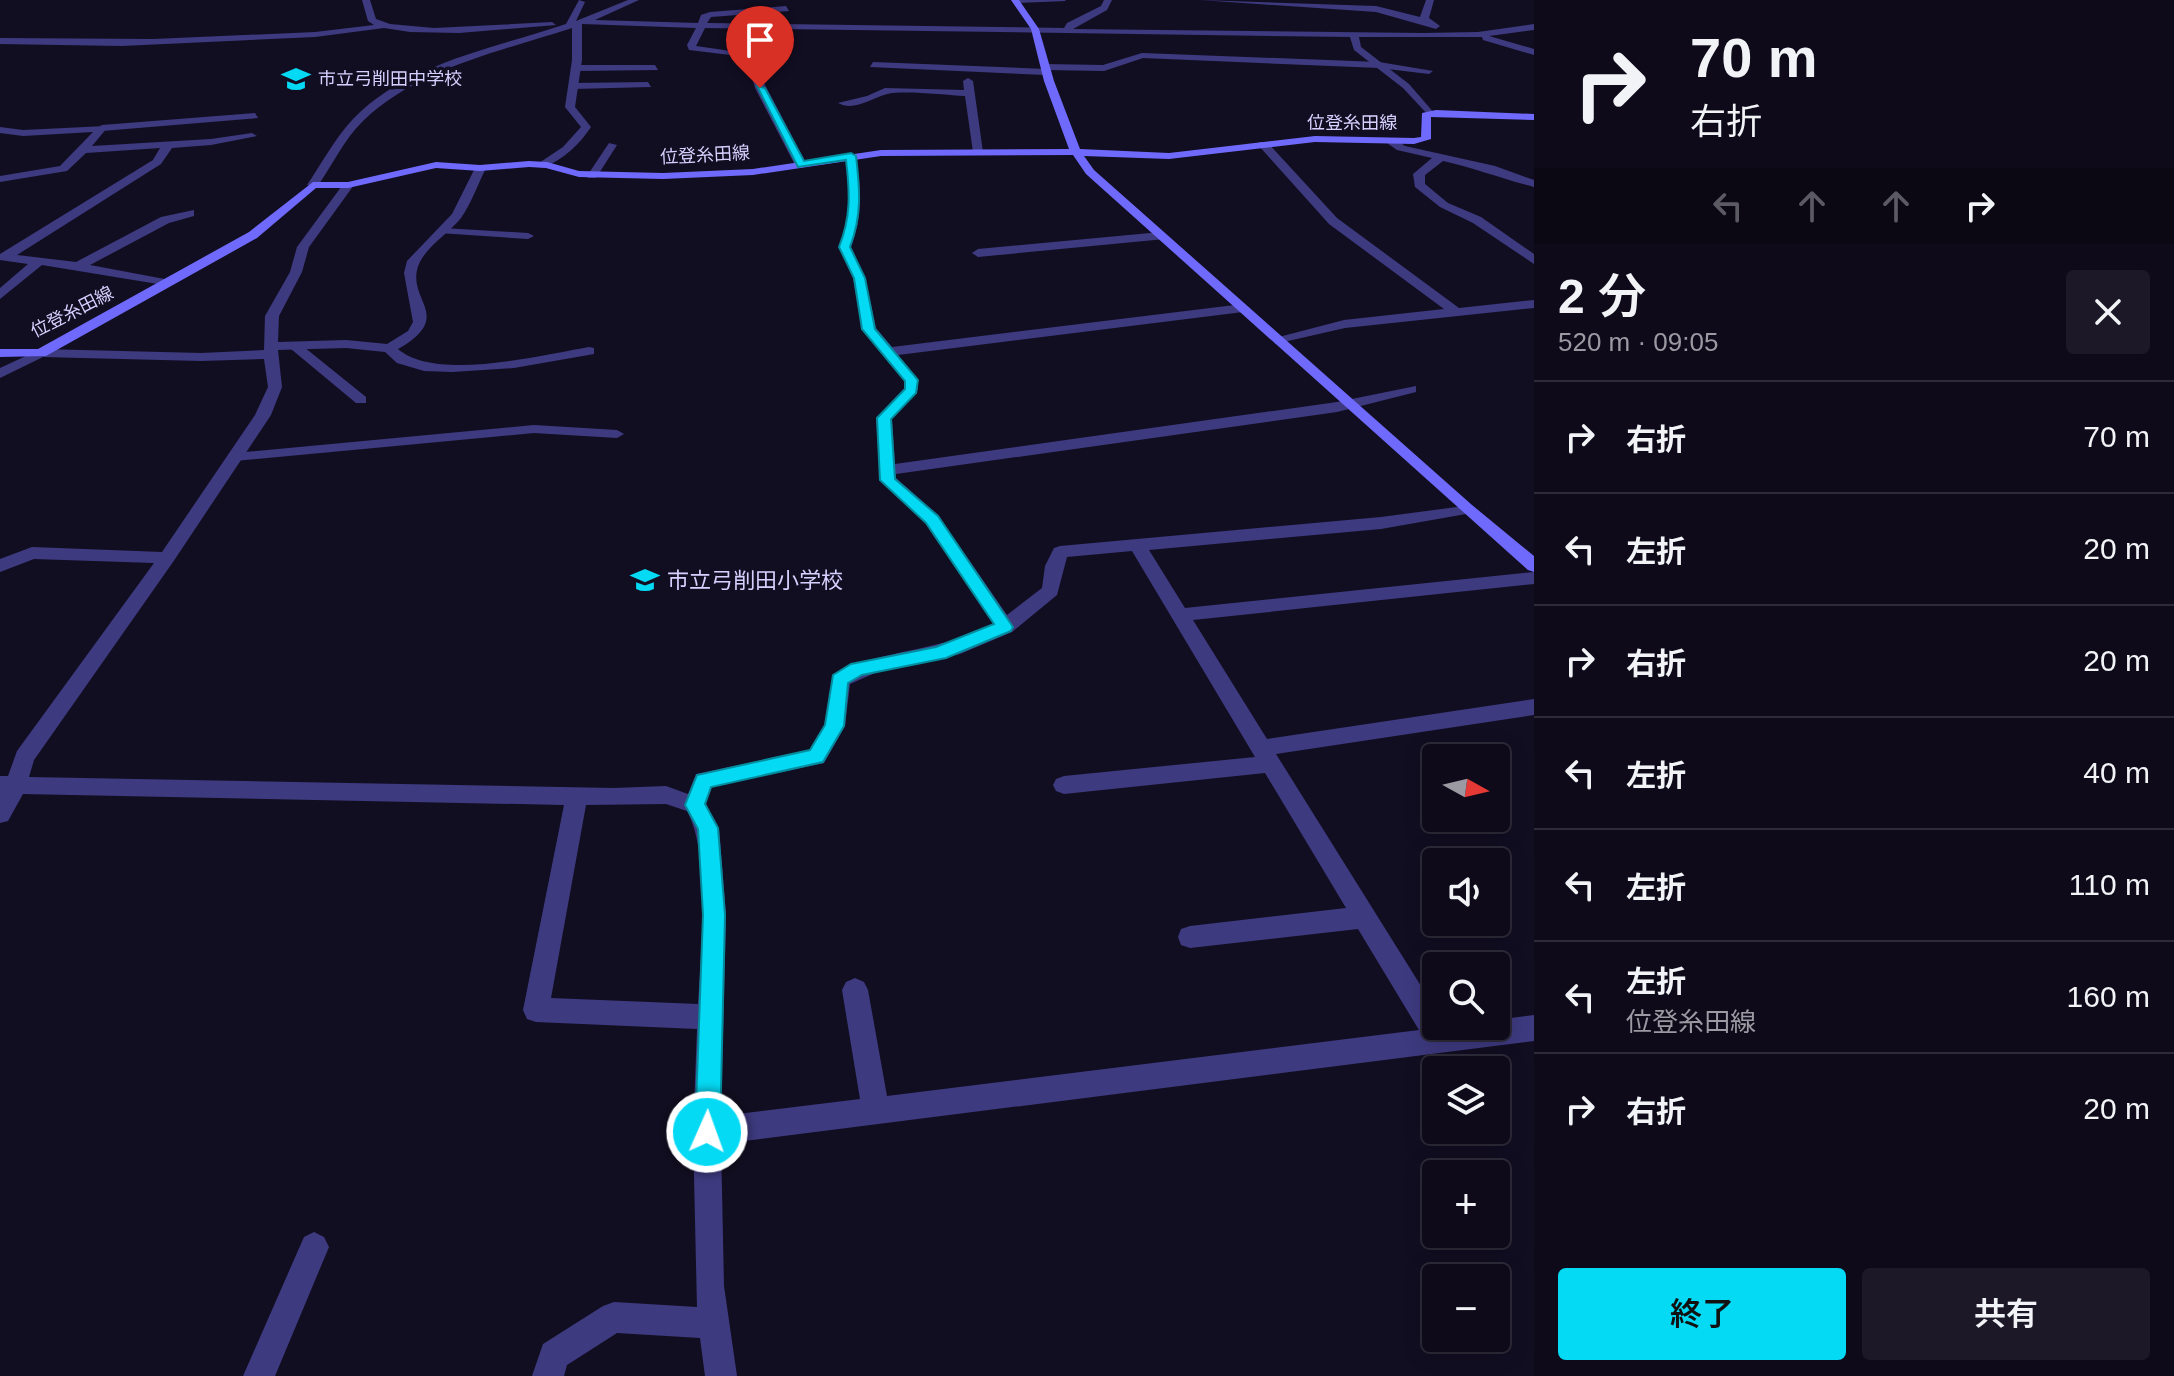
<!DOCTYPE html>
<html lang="ja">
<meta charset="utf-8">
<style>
:root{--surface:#0e0a1a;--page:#1c1827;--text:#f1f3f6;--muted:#9b9aa2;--line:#2e2b39;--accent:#05daf5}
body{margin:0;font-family:Helvetica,"Noto Sans JP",sans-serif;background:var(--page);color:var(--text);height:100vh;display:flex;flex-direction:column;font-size:30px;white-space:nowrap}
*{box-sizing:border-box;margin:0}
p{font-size:26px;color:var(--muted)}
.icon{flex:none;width:44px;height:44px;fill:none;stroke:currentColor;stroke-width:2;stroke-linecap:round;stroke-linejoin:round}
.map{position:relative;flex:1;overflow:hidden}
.drawer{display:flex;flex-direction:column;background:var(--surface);width:640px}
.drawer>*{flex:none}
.top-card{background:#0e0a1a;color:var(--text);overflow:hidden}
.needle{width:52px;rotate:98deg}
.tools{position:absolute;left:1422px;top:744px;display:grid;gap:16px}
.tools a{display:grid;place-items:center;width:88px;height:88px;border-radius:8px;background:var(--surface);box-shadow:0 4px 20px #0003,0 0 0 2px var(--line);font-size:40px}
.pin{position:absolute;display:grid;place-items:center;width:68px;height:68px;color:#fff;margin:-82px -34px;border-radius:50% 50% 50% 0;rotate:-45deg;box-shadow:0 0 8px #0007}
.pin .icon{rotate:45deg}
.me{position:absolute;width:88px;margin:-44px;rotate:2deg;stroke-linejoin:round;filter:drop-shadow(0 0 6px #0008)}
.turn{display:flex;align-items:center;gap:28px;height:168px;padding:0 24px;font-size:36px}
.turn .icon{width:104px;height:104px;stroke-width:2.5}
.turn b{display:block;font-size:56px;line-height:68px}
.lanes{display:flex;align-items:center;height:76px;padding:0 24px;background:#0003;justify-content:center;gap:40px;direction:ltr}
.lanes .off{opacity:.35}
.round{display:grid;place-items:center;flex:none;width:84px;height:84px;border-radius:8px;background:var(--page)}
.headline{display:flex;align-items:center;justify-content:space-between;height:136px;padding:0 24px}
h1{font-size:48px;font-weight:600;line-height:60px}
.primary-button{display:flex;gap:16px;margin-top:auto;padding:16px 24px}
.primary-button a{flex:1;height:92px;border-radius:8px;background:var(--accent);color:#111;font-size:32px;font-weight:600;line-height:92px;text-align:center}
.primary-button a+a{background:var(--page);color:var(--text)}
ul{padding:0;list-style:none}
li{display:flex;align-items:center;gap:24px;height:112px;padding:0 24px;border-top:2px solid var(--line)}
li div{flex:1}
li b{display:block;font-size:30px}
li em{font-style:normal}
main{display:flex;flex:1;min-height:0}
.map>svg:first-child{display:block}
</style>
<main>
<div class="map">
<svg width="1534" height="1376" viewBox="0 0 1534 1376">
<rect width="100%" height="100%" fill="#120e22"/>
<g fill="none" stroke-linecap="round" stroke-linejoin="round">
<!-- lane -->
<path fill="#3e3a80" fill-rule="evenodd" d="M1013,0H1065L1066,1L1016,3Z
M1142,53L1379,62L1433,71L1429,74L1379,68L1143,58L1104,71L1045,70L1041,67L1045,64L1103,65Z
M655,65L658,70L576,71L572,68L576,65Z
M648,82L651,87L573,89L569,86L573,83Z
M255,113L258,118L102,131L97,128L102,125Z
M609,143L617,145L596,178H588L587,176Z
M443,228L528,233L534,236L528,239L439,233V229Z
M291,343H299L366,397V403H356L291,349Z
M534,425L617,430L624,434L617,438L534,433L235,461L228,457L235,453Z"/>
<!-- street -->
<path fill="#3e3a80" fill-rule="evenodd" d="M362,0H370L376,19L390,24L434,28L552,22L556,25L459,33L410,32L384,28L315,37L122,46L0,44V38L153,39L315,32L374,25L368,21Z
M579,0L585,2L576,21L628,0H639L595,20L698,23L701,15L710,12L786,6L789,11L711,17L707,23L1064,28L1067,23L1101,6L1104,0H1112L1107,10L1073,29L1423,33L1478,32L1534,24V30L1489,36L1534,49V55L1483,40L1482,37H1359L1361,47L1409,84L1435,114L1430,117L1403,88L1354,50L1350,37L705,28L696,46L773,57L763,81L807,165L801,168L795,165L755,88L753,81L763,59L689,50L687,45L696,28L582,24V60L575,107L591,127C579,145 563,160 542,168L536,165L563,147L581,127L565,107L572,60V28C502,51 418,68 363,121C344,139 332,166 317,187L307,185C322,163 335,138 353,119C407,63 495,48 566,24Z
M1200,0L1376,6L1420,17L1426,0H1434L1429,18L1440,26L1436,29L1376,12Z
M873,62L1046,69L1051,72L1046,75L870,67Z
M968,78L973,81L983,152L978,155L973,152L965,96C946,95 904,90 887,94C871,98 854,112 838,103L867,96L885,88L964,90L963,81Z
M106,126L107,128L92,146L211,139L252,133L257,136L211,145L172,148L161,164L17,255L76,262L161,217L194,210V216L169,223L90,265L170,280V286L42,265L0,299V288L28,264L0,260V254L153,160L160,148L86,153L67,171L0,182V176L60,166L93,132L23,136L0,133V127L23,130Z
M1387,139H1395L1405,146L1495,166L1534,180V187C1503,179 1474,168 1443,161L1425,175V184L1448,203L1481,217L1534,254V264L1473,223L1440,207L1415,187L1413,174L1432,158L1397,150L1387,143Z
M1259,142H1267L1337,218L1459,308L1534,300V308L1345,328L1275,344V338L1344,320L1444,309L1329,224L1259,146Z
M851,153L856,156C861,189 863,215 851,247L865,278L876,328L892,347L1243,304L1250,308L1243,312L898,355L918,380V390L892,419L895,464L1337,402L1416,386V392L1337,412L896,474V478L938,515L1007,615L1042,588L1045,566L1054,548L1060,546L1381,517L1472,505L1474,509L1466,514L1381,529L1149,550L1185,608L1534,572V584L1193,620L1267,739L1534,699V715L1276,754L1436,1010V1026H1496V1020L1534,1015V1041L721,1144L724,1286L737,1376H705L700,1338L617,1333L567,1365L564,1376H532L543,1344L603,1306L614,1302L697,1307L693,1132L697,1029L536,1022L527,1019L523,1010L564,805L23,794L8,821L0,823V776H8L17,751L154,563L34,559L0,572V559L32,547L162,552L255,415L268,387L264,359L201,361L43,357L0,378V368L41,349L201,353L264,350L265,316L290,272L297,247L344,183L348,182L354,185L309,247L302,272L279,316L278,342L346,340L387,344L408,331L413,322L404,273L407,261L452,214L476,166H484L486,168C478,184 471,204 461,218C449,233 426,247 419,264C404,300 457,315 398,349C436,382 542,355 589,347L594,348V354L514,368L452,372L424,371L397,363L385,352L346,348L278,350L282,387L271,415L173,562L34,760L29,777L614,788L666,786L688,794L696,774L810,750L825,725L833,675C883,648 942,652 993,624L926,523L880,480L876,418L904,389V380L862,329L853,278L839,247C851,215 849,189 846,156ZM1132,551L1255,757L1064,776L1056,779L1053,785L1056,791L1064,794L1265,773L1346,908L1190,926L1181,929L1178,937L1181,945L1190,948L1358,929L1419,1030L887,1096L868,990L864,982L855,978L846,982L842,990L860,1099L721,1116L726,915L719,828L706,804L712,787L824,763L845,726L850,684L875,673L960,654L1012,632L1057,595L1067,557ZM666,804L687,811C711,855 701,953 698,1004L551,998L586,805Z
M1161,232L1167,236L1165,239L978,257L972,253L978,249Z
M314,1232L324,1237L329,1247L275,1376H243L304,1237Z"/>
<!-- secondary -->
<path fill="#6f6afc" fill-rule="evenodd" d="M1011,0H1019L1039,29L1054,81L1080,149L1169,153L1315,136L1414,138L1421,137L1422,113L1436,110L1534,114V120L1431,117V139L1414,144L1315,142L1169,159L1084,156L1094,170L1472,505L1534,556V572L1528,570L1086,174L1073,155L881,156L753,175L663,179L579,177L546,168L529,167L480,171L436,168L348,188H316L257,238L46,356L0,357V349H38L249,232L313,182H348L436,162L480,165L529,161L547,162L579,171L663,173L753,169L881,150L1069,149L1044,81L1031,29Z"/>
</g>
<!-- route -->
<path fill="#05daf5" stroke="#038e9f" stroke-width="2" d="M757,86L765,88L804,161L851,153L856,156C860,190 862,215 850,247L865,278L875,329L918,380L916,393L891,419L895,479L938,516L1013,627L1011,631L946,658L862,675L848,683L844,726L823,762L711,787L705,804L718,828L725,915L720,1132L716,1140L707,1144L698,1140L695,1132L703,915L698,829L685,805L697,775L810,750L825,725L833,675L851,664L936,647L994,624L926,523L880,480L877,418L905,389V381L862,329L854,278L839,247C851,217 850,193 846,160L798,167Z"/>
<!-- icons -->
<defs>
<symbol id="school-bare" viewBox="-9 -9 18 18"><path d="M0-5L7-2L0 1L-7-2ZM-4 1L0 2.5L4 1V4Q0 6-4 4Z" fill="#05daf5" stroke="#120e22" stroke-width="2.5" paint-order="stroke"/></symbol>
</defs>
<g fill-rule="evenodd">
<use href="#school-bare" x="276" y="59" width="40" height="40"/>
<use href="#school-bare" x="625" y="560" width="40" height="40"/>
</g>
<g text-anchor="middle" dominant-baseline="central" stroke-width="7" stroke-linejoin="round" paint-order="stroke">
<!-- far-poi labels -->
<g font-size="18" fill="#d6d0fe" stroke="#120e22" text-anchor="start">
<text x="318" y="79">市立弓削田中学校</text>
</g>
<!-- far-street labels -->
<g font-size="18" fill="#d6d0fe" stroke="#120e22">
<text x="1352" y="123">位登糸田線</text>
<text transform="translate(705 155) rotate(-3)">位登糸田線</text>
<text transform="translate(72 312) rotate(-27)">位登糸田線</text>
</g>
<!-- poi labels -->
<g font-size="22" fill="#d6d0fe" stroke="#120e22" text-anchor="start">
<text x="667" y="580">市立弓削田小学校</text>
</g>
</g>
</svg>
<div class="tools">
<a><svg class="needle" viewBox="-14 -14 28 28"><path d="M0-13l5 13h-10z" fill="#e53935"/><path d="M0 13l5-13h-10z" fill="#9b9aa2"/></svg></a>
<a><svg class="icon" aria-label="sound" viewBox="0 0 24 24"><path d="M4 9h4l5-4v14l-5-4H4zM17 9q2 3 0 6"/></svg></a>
<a><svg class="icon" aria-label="search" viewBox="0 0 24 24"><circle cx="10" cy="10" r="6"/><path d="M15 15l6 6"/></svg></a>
<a><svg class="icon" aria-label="layers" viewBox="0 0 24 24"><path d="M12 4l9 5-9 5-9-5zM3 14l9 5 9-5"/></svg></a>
<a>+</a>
<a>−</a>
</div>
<div class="pin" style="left:760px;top:88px;background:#d93025"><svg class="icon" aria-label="arrive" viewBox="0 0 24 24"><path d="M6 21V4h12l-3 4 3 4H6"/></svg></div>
<svg class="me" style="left:707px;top:1132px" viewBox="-20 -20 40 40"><circle r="17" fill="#05daf5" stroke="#fff" stroke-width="3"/><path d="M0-11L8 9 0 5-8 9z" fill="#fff"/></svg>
</div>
<section class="drawer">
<div class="top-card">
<div class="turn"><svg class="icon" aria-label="right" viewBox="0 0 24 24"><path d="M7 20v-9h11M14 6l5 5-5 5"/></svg><div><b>70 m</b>右折</div></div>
<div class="lanes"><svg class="icon off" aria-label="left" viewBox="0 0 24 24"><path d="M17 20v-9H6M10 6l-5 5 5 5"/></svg><svg class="icon off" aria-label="ahead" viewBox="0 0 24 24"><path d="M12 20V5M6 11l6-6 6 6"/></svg><svg class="icon off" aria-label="ahead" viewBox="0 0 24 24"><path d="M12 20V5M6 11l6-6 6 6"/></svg><svg class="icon" aria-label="right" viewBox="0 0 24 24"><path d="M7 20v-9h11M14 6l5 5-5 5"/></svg></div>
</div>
<div class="headline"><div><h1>2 分</h1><p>520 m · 09:05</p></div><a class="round"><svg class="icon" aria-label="close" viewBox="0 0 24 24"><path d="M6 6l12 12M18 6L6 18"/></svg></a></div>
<ul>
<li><svg class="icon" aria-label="right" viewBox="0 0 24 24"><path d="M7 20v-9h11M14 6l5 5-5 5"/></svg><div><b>右折</b></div><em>70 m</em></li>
<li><svg class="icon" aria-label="left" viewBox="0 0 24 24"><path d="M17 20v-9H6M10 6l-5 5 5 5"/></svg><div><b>左折</b></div><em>20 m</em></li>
<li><svg class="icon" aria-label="right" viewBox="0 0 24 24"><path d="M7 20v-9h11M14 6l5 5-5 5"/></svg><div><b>右折</b></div><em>20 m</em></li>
<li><svg class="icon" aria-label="left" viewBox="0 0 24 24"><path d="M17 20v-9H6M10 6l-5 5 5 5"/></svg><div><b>左折</b></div><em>40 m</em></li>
<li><svg class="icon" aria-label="left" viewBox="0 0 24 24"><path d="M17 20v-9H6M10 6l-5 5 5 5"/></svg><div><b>左折</b></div><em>110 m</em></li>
<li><svg class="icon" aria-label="left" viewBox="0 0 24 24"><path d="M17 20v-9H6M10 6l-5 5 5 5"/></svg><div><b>左折</b><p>位登糸田線</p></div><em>160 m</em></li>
<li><svg class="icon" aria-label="right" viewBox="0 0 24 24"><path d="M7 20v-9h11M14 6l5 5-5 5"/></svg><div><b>右折</b></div><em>20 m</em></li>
</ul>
<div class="primary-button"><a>終了</a><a>共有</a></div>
</section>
</main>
